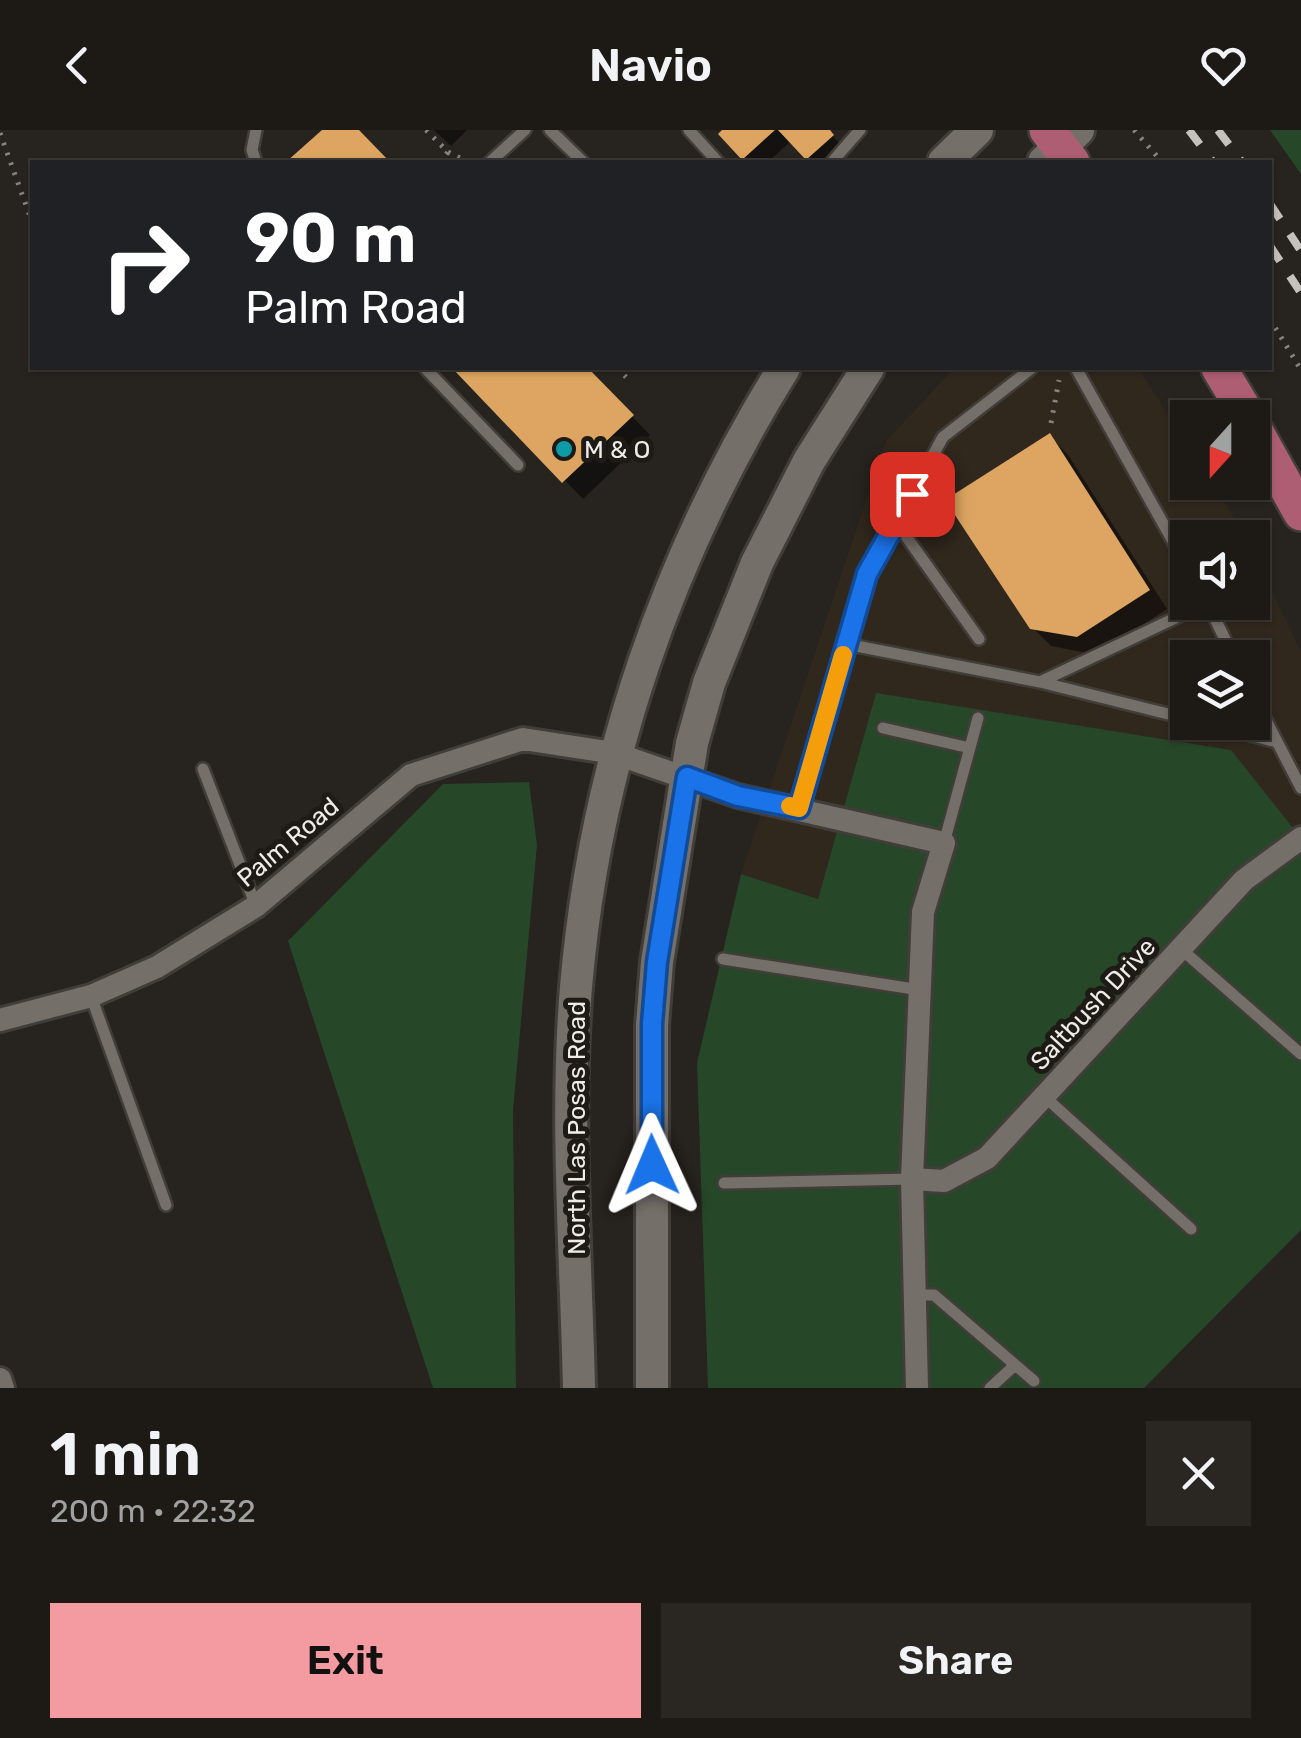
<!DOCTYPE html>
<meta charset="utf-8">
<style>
:root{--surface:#1d1a16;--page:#2a2723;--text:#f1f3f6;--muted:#a0a1a1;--line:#3b3835;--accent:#f49aa1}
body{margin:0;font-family:Rubik,sans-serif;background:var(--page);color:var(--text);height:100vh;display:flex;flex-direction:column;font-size:38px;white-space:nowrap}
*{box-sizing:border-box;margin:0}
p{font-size:32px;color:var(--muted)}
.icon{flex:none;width:55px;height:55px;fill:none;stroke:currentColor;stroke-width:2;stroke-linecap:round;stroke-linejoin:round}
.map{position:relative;height:1258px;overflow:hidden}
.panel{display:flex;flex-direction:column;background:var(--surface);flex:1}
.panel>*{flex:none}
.hud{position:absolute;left:30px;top:30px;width:1242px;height:210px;border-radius:0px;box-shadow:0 2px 8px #0004,0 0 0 2px var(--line);background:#202124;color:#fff;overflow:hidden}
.needle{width:65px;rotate:201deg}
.fabs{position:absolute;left:1170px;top:270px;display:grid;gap:20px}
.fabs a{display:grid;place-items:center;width:100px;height:100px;border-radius:0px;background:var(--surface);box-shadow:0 2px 8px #0004,0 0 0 2px var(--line);font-size:50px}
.pin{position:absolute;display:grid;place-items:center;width:85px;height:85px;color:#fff;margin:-42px;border-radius:20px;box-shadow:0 5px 15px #0006}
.me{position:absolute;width:110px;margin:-55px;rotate:359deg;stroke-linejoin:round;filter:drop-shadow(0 0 8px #0008)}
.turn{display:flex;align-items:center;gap:35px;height:210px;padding:0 50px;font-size:45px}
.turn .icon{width:130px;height:130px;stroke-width:2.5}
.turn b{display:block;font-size:70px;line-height:85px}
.round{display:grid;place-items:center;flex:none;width:105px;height:105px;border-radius:0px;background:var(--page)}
.head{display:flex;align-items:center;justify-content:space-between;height:170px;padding:0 50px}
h1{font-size:60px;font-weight:600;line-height:75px}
.button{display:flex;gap:20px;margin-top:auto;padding:20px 50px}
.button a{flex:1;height:115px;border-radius:0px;background:var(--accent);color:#111;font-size:40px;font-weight:600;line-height:115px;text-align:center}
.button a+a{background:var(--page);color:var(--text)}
header{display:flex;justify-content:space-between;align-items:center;height:130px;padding:0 50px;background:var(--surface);font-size:45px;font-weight:600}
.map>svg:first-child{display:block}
</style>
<header><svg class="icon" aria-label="back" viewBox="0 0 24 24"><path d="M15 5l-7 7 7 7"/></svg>Navio<svg class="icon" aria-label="heart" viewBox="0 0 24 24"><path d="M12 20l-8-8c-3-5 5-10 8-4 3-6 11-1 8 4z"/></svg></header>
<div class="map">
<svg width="1301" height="1258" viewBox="0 0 1301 1258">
<rect width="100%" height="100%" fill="#27231e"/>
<!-- built -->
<path fill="#30271d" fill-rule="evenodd" d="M954,238H1138L1187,313L1188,352L1213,353L1246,407L1188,408V472H1252L1253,422L1301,521V708L876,563L818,769L741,744L886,311ZM1188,528H1252V592H1188Z"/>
<!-- green -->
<path fill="#264728" d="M1270,0H1301V44Z
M876,563L1231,620L1301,708V1100L1144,1258H708L697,933L741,744L818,769Z
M529,652L537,715L513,980L516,1258H433L288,811L443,654Z"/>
<!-- shadow -->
<path fill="#0007" d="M434,0H467L451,16Z
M725,0H827L846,20L832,32H812L791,11L768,32H748L721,4Z
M456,238H586L650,305L583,369Z
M1050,306L1068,325L1167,479L1097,525L1051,516L1032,497Z"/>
<!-- building -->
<path fill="#dda561" d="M322,0H359L390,32H286Z
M722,0H775L742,30L718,4Z
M778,0H830L834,5L806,30Z
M452,238H588L634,285L562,353Z
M1050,303L1150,460L1077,507L1030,499L945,370Z"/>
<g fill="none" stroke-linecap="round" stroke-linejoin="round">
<defs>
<path id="lane" d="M550,0L583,32
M689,0L718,32
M256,32L252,20L256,0
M490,32L525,0
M832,32L860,0
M425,238L518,335
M1076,238L1188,438
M896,392L979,509
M1207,472L1234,528
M846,514L867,444L943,307L1032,238
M1040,552L1207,473
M1252,563L1301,658
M1200,592L1277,612
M883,598L970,618
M203,639L256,776
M799,678L846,514L1040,552L1188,589
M944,713L978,588
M1181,819L1301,924
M723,829L920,860
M91,866L166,1075
M1045,967L1191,1099
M724,1053L912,1049
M915,1165H934L1034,1251
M990,1258L1015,1235"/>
<path id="street" d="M0,890L91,866L157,837L256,776L411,645L523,609L614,623L738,666L944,713L923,782L912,1049L917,1258
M912,1049L944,1051L987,1028L1244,750L1301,708
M0,1249L3,1258"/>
<path id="secondary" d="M944,32L977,0
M1044,32L1078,0
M579,1258C576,1125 565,989 576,857C595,636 667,426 784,238
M652,1258V895L657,832L692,613L709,553L757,433L809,331L868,238"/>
<path id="primary" d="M1047,0L1072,32
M1219,238L1249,288
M1252,295L1301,383"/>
</defs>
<!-- lane casing -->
<use href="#lane" stroke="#413d39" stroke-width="16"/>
<!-- street casing -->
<use href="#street" stroke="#413d39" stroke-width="28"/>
<!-- secondary casing -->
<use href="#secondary" stroke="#413d39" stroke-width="38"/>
<!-- primary casing -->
<use href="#primary" stroke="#413d39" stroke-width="40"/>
<!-- path -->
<path stroke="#87847f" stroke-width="5" stroke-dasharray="2.5 8" stroke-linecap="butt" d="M426,0L448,22L440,32
M1134,0L1162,32
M0,3L32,92
M448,22L468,32
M1270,189L1301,240
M617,238L626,247
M1051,293L1059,250"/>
<!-- lane -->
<use href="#lane" stroke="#756f69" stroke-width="11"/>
<!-- street -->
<use href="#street" stroke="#756f69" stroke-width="22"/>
<!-- secondary -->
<use href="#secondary" stroke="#756f69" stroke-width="32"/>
<!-- primary -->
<use href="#primary" stroke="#ae5e73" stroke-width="35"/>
<!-- rail -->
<path stroke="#c5c2bd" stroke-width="8" stroke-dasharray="18 18" stroke-linecap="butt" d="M1189,0L1213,32
M1218,0L1242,32
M1270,74L1301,121
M1270,116L1301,163"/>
</g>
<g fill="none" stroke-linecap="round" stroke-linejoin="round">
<defs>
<path id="route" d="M652,1035V894L657,832L687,647L738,666L799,678L867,444L912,364"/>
</defs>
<!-- route casing -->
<use href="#route" stroke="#114b97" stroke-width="25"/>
<!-- route -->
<use href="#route" stroke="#1a73e8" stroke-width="18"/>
<!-- slow -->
<path stroke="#f59e0b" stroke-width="18" d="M790,676L799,678L843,525"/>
</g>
<!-- markers -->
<circle fill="#0f9aa8" stroke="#1e1a15" stroke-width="4" cx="564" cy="319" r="10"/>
<g text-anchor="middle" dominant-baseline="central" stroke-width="10" stroke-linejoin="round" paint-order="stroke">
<!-- poi labels -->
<g font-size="25" fill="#efece8" stroke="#1e1a15" text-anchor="start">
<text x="584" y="319">M &amp; O</text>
</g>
<!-- street labels -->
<g font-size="25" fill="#efece8" stroke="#1e1a15">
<text transform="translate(288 712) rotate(-40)">Palm Road</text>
<text transform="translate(1093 874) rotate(-47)">Saltbush Drive</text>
<text transform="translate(576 998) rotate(-90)">North Las Posas Road</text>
</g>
</g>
</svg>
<div class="fabs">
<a><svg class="needle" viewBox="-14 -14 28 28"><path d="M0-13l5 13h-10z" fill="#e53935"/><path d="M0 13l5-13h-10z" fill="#a0a1a1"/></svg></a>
<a><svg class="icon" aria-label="sound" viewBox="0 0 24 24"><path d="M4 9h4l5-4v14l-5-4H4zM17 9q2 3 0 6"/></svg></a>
<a><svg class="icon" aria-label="layers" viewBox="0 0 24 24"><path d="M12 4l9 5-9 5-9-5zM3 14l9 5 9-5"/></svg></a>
</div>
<div class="pin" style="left:912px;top:364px;background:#d93025"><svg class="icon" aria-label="arrive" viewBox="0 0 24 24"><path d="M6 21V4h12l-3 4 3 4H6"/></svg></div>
<svg class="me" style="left:652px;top:1035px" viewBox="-20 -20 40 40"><path d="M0-17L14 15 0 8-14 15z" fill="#1a73e8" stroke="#fff" stroke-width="4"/></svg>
<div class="hud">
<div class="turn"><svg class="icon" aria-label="right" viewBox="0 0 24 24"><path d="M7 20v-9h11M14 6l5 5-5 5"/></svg><div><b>90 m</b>Palm Road</div></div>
</div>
</div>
<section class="panel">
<div class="head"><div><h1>1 min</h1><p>200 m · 22:32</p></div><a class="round"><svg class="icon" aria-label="close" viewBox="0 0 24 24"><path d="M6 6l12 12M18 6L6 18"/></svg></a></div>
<div class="button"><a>Exit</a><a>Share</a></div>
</section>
